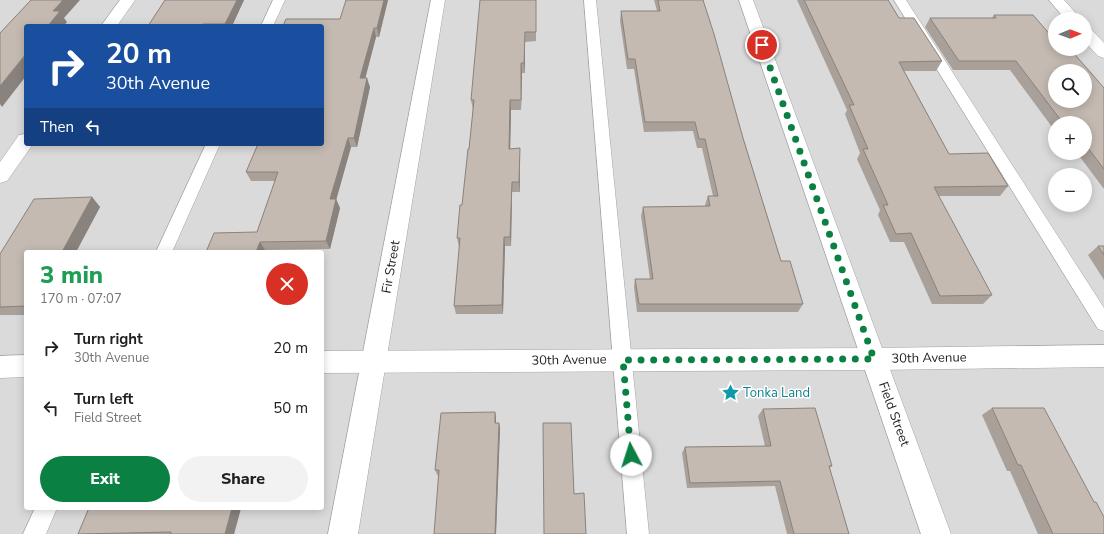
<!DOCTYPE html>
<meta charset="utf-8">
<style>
:root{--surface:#fff;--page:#f2f2f2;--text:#202124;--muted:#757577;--accent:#0b8043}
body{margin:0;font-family:"Nunito Sans",sans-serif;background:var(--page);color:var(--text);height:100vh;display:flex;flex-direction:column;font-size:15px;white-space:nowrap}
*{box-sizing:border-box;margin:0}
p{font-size:13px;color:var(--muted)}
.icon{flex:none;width:22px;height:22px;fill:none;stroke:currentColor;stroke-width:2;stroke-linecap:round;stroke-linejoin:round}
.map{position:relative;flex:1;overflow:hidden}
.sheet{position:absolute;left:24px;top:250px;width:300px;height:260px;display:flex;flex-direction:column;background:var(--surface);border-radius:4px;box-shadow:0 2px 10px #0003}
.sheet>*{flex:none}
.top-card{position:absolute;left:24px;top:24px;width:300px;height:122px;border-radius:4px;box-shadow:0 2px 10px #0003;background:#1a4fa0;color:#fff;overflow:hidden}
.needle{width:26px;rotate:89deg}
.controls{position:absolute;left:1048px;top:12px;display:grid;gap:8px}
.controls a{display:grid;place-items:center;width:44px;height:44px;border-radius:50%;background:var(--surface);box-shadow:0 2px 10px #0003;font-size:20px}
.pin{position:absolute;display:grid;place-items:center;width:34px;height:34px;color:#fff;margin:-17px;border:2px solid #fff;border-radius:50%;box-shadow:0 1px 4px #0007}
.me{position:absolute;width:44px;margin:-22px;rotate:355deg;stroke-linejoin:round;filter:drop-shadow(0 0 3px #0008)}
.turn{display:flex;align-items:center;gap:14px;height:84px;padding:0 16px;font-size:18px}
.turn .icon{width:52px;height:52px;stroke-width:2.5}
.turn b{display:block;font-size:28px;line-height:34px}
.then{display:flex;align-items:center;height:38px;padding:0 16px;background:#0003;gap:8px;font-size:15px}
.round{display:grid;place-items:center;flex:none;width:42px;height:42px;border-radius:21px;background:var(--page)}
.headline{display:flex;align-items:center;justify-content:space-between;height:68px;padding:0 16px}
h1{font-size:24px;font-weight:800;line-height:30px;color:#1e9e55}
.cta{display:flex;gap:8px;margin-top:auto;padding:8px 16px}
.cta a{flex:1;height:46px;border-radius:24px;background:var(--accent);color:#fff;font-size:16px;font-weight:800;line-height:46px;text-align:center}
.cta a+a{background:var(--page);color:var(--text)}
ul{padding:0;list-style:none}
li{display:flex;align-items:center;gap:12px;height:60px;padding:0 16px}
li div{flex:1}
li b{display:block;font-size:15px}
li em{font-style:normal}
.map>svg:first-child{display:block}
</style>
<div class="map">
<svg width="1104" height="534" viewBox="0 0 1104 534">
<rect width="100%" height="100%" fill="#efece3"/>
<!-- residential -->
<path fill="#dbdada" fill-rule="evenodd" d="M0,0H1104V534H0ZM1055,19H1085V49H1055ZM26,26H322V144H26ZM1055,71H1085V101H1055ZM1055,123H1085V153H1055ZM1055,175H1085V205H1055ZM26,252H322V508H26Z"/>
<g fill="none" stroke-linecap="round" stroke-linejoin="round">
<defs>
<path id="service" d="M273,0H285L273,26H261Z
M584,0H596L649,534H627Z
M894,0H906L1104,308V331L1098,329Z
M206,144H220L172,252H156Z
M35,508H57L46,534H23Z"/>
<path id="minor" d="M120,0H135L117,26H101Z
M431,0H445L358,534H328Z
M739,0H753L951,534H921Z
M1049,0H1064L1081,19H1065Z
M1085,27L1091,29L1104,43V58L1098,56L1085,42Z
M26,134V144H33L7,181L0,183V162L19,135Z"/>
<path id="tertiary" d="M1104,345V367L874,370L322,373V351L874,348Z
M26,355V377L0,378V356Z"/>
</defs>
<!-- service casing -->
<use href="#service" stroke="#a4a4a4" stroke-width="1"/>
<!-- minor casing -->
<use href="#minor" stroke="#a4a4a4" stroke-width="1"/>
<!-- tertiary casing -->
<use href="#tertiary" stroke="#a4a4a4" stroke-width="1"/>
<!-- service -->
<use href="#service" fill="#fff" fill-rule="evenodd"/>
<!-- minor -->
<use href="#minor" fill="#fff" fill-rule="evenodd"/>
<!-- tertiary -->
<use href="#tertiary" fill="#fff" fill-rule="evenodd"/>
</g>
<!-- wall -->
<path fill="#a9a099" d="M165,0H244L232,26H148Z
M388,0L379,37H376L365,78L370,87L357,147H351L336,199L340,208L330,249L265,250L264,252H206L257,232L275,181H251L246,172L322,144V26Z
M536,0V41L525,42V73H522L521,110H511L510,149L520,158V192H512L511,246H505L503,314H456L454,306L460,247H459L457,238L462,205L469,149L473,110L471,100Z
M654,0H703L743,138L781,261L803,304L798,312H637L634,287L635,279H650L641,216L643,207L705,206V205L708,196H713L702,148H697L693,131L644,132L634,69H627L620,21L621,11H657Z
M797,0H888L899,18L942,61L936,71H904L949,154L1008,186L1000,196H938L992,295L983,304H932L904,242H890L878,215L880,210L857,159L860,153L845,114L847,110Z
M994,15L1053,38L1104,88V189L1077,153H1085V123H1055V131L1010,70H953L925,27L930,18H992Z
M84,144H171L170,145H85Z
M92,197L100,207L76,252H26V315H0V254Z
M1098,246H1104V280L1088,255Z
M992,408L1094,502L1104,534H1038L1010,471H1007L982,415Z
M763,409L832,466L829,468L849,534H787L775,486L687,488L682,453L685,447L765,446L758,416Z
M495,412L496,419V423H499L500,429L496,534H434L439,476H438L435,470Z
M89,508H241L234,534H78Z"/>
<!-- shaded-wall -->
<path fill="#89827d" d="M63,0H80L64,18L67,22L64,26H48L53,11Z
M237,0H244L232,26H227L225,24Z
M384,0H388L379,37L377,28Z
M374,28L376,37L363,87L360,78Z
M525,32V73L524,63Z
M26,54V76L2,107L0,104V86Z
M521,63L522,73L521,110Z
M367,78L370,87L357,147L354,138Z
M510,100L511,110L510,158L509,149Z
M348,138L351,147L334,208L330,199Z
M520,148V192L519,182Z
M512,182V192L511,246L510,237Z
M92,197L100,207L76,252H62Z
M336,199L340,208L330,249L326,241Z
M504,237L505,246L503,314L502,305Z
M260,242L265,250L264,252H256Z
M495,412L496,419V429L495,423Z
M499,423L500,429L496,534H495Z
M232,508H241L234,534H225Z"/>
<!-- building -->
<path fill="#c4bab2" stroke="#89827d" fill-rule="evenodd" d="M31,0H63L53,11H60L48,26H26V54L0,86V33Z
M165,0H237L225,24H203L202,26H148Z
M346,0H384L377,28H374L360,78H367L354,138H348L330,199H336L326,241L260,242L256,252H206L214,233L257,232L278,172H246L258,144H322V62L323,59H322V26H283L286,19H340Z
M480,0H536V32H525L524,63H521V100H510L509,149L520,148L519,182H512L510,237H504L502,305L454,306L460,238H457L460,205H462L468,149H469L474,100H471Z
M658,0H703L714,34L743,138L781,261H790L803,304H639L635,279H653L643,207L710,206L708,196H718L705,139H699L695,122H645L635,59H628L621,11H660Z
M804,0H888L899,18H914L942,61L899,62L949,154L988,153L1008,186L934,187L992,295L940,296L911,233L896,234L883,205H888L863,149H868L849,105H854Z
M994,15H1033L1053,38H1055V49H1070L1104,88V169L1085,144V123H1063L1016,61H959L930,18H996ZM1055,71H1085V101H1055Z
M92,197L62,252H26V306L0,307V254L34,199Z
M1098,246H1104V255Z
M815,408L832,466H829L849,534H794L780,481L690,483L685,447L771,446L763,409Z
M992,408H1044L1094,502H1096L1104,517V534H1053L1021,465H1018Z
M495,412V423H499L495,534H434L439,470H435L441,413Z
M543,423H571L574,494L584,493L586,534H544Z
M89,508H232L225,534H171V532L78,534Z"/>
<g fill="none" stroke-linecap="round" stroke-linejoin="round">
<!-- route -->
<path stroke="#0b8043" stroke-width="7" stroke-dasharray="0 12.6" d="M631,455L623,360L874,359L762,45"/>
</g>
<!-- icons -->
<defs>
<symbol id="sight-bare" viewBox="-9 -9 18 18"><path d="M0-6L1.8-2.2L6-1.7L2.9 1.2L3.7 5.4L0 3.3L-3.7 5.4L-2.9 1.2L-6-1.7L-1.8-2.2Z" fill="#0f9aa8" stroke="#fff" stroke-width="2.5" paint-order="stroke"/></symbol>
</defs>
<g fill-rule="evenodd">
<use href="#sight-bare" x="718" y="380" width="25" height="25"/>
</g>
<g text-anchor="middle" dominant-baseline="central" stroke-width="3" stroke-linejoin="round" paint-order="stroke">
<!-- street labels -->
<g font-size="13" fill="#1d1d1d" stroke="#fff">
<text transform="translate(391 267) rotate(-80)">Fir Street</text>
<text transform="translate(929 358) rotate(-1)">30th Avenue</text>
<text transform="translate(569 360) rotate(-1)">30th Avenue</text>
<text transform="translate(894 414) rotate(70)">Field Street</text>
</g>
<!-- culture labels -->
<g font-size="13" fill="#0d838f" stroke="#fff" text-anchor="start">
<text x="743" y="393">Tonka Land</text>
</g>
</g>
</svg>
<div class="controls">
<a><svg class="needle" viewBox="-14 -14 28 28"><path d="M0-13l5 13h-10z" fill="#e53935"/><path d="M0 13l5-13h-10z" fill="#757577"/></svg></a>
<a><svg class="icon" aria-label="search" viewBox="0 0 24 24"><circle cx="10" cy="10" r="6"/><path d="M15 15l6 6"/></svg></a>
<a>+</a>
<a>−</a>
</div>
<div class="pin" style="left:762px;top:45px;background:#d93025"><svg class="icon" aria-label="arrive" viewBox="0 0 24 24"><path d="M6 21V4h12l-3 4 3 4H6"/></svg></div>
<svg class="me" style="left:631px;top:455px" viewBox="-20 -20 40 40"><circle r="19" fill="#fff"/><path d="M0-13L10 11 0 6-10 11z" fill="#0b8043"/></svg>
<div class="top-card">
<div class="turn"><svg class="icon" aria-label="right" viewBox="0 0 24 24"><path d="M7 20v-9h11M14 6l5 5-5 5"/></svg><div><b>20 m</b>30th Avenue</div></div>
<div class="then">Then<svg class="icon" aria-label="left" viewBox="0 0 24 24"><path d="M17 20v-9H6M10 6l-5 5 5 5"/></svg></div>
</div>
<section class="sheet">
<div class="headline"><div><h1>3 min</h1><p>170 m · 07:07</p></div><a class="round" style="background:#d93025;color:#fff"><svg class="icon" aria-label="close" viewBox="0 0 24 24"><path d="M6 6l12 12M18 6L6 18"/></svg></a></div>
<ul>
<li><svg class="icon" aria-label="right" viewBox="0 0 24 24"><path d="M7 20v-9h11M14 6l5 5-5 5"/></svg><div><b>Turn right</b><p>30th Avenue</p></div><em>20 m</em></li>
<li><svg class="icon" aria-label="left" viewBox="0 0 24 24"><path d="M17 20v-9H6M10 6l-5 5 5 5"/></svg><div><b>Turn left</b><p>Field Street</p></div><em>50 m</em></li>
</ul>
<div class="cta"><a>Exit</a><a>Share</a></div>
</section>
</div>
